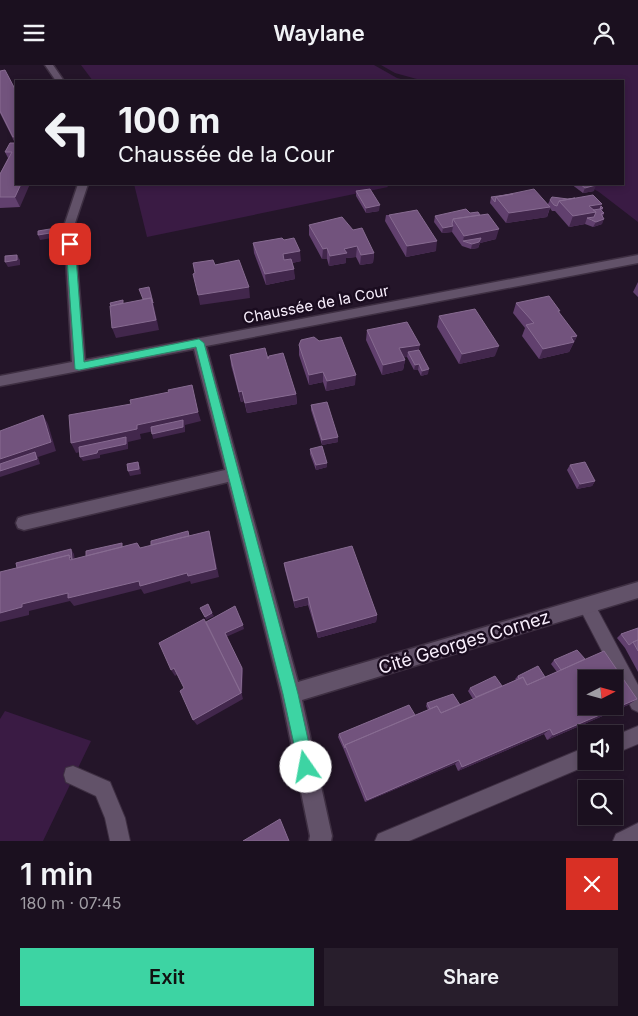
<!DOCTYPE html>
<meta charset="utf-8">
<style>
:root{--surface:#1b101f;--page:#281e2c;--text:#f1f3f6;--muted:#a09da4;--line:#39303d;--accent:#3dd4a3}
body{margin:0;font-family:Inter,sans-serif;background:var(--page);color:var(--text);height:100vh;display:flex;flex-direction:column;font-size:19px;white-space:nowrap}
*{box-sizing:border-box;margin:0}
p{font-size:16px;color:var(--muted)}
.icon{flex:none;width:28px;height:28px;fill:none;stroke:currentColor;stroke-width:2;stroke-linecap:round;stroke-linejoin:round}
.map{position:relative;height:776px;overflow:hidden}
.drawer{display:flex;flex-direction:column;background:var(--surface);flex:1}
.drawer>*{flex:none}
.hud{position:absolute;left:15px;top:15px;width:609px;height:105px;border-radius:0px;box-shadow:0 2px 8px #0003,0 0 0 1px var(--line);background:#1b101f;color:var(--text);overflow:hidden}
.needle{width:32px;rotate:84deg}
.controls{position:absolute;left:578px;top:605px;display:grid;gap:10px}
.controls a{display:grid;place-items:center;width:45px;height:45px;border-radius:0px;background:var(--surface);box-shadow:0 2px 8px #0003,0 0 0 1px var(--line);font-size:25px}
.pin{position:absolute;display:grid;place-items:center;width:42px;height:42px;color:#fff;margin:-21px;border-radius:10px;box-shadow:0 2px 8px #0006}
.me{position:absolute;width:55px;margin:-28px;rotate:348deg;stroke-linejoin:round;filter:drop-shadow(0 0 4px #0008)}
.turn{display:flex;align-items:center;gap:18px;height:105px;padding:0 20px;font-size:22px}
.turn .icon{width:65px;height:65px;stroke-width:2.5}
.turn b{display:block;font-size:35px;line-height:42px}
.round{display:grid;place-items:center;flex:none;width:52px;height:52px;border-radius:0px;background:var(--page)}
.overview{display:flex;align-items:center;justify-content:space-between;height:85px;padding:0 20px}
h1{font-size:30px;font-weight:600;line-height:38px}
.primary-button{display:flex;gap:10px;margin-top:auto;padding:10px 20px}
.primary-button a{flex:1;height:58px;border-radius:0px;background:var(--accent);color:#111;font-size:20px;font-weight:600;line-height:58px;text-align:center}
.primary-button a+a{background:var(--page);color:var(--text)}
header{display:flex;justify-content:space-between;align-items:center;height:65px;padding:0 20px;background:var(--surface);font-size:22px;font-weight:600}
.map>svg:first-child{display:block}
</style>
<header><svg class="icon" aria-label="menu" viewBox="0 0 24 24"><path d="M4 6h16M4 12h16M4 18h16"/></svg>Waylane<svg class="icon" aria-label="person" viewBox="0 0 24 24"><circle cx="12" cy="8" r="4"/><path d="M4 21q1-7 8-7t8 7"/></svg></header>
<div class="map">
<svg width="638" height="776" viewBox="0 0 638 776">
<rect width="100%" height="100%" fill="#241529"/>
<!-- green -->
<path fill="#3a1b44" d="M81,0H374L397,13L409,16H93Z
M381,0H638V157L599,127L585,119H622V16H424L395,8Z
M134,119H386L388,122L147,172Z
M5,646L91,676L43,776H0V654Z"/>
<g fill="none" stroke-linecap="round" stroke-linejoin="round">
<defs>
<path id="lane" d="M587,533L593,536L638,620V647L632,644L581,546L579,541L581,536Z
M638,661V679L614,689V671Z
M586,682V696L593,698L409,776H375L378,769Z
M73,701L110,717L125,753L130,776H110L105,753L96,731L66,717L64,710L66,703Z
M638,758V776H613L616,769Z"/>
<path id="street" d="M45,0H53L64,16H56Z
M78,119H88L74,161L85,295L638,190V198L206,281L298,617L638,517V533L302,635L332,771L331,776H309L310,771L281,629L228,417L24,465L18,463L16,458L18,453L24,451L225,405L194,284L0,321V311L72,297L64,161Z"/>
</defs>
<!-- lane casing -->
<use href="#lane" stroke="#3e2f42" stroke-width="2"/>
<!-- street casing -->
<use href="#street" stroke="#3e2f42" stroke-width="3"/>
<!-- lane -->
<use href="#lane" fill="#625269" fill-rule="evenodd"/>
<!-- street -->
<use href="#street" fill="#625269" fill-rule="evenodd"/>
</g>
<!-- wall -->
<path fill="#61406e" d="M0,6L16,26L20,142L0,143V109L8,93L5,87L15,78L0,48Z
M571,119H594V126L583,128Z
M356,126L379,146L366,148L356,131Z
M491,132L548,139L550,135L601,141L603,143L602,146L604,148L603,151L602,159L593,162L585,159L569,162L555,146H552L550,143L547,152L506,158L490,138Z
M470,148L496,174L480,178L478,183L471,184L462,181L452,167L442,168L434,157L435,151Z
M386,150H389L436,186L406,192L385,156Z
M309,160L374,188L373,198L360,200L356,192L346,193V198L329,201L327,194H322L309,170Z
M284,175L301,196L292,198L295,214L266,220L254,188L253,178Z
M638,217V232L633,227Z
M516,238L559,248L577,271L569,287L539,294L522,271L525,263L513,248Z
M439,251L495,291L459,299L437,262Z
M367,265L419,285L428,309L421,311L418,305H414L407,292H404L405,295L403,305L382,310L366,275Z
M299,280L355,320L326,326L323,317L309,320L299,290Z
M230,290L268,294L296,329L297,339L247,348L244,336L241,337L231,300Z
M311,340L338,372V377L322,380L311,345Z
M310,384L327,398V402L316,405L310,389Z
M570,400L595,416L592,421L577,424L567,405Z
M284,498L377,550L376,557L318,573L308,540L295,543L285,505Z
M638,563V607L625,583L617,573L621,569Z
M585,594L637,634L628,640L547,675L544,669L458,706L455,699L365,737L344,685L338,672L339,669L415,650L428,645L426,641L427,638L460,640L473,634L468,626L470,623L502,621L516,615L515,614L518,611L545,612L557,607L551,599L554,595Z"/>
<!-- shaded-wall -->
<path fill="#42274c" d="M13,72H16V80Z
M21,119H30L20,142L15,132Z
M596,120L594,126L583,128L585,123Z
M602,139L598,149L592,156L587,153L585,159L569,162L573,151L589,141Z
M380,140L379,146L366,148V143Z
M550,142L547,152L506,158L509,148Z
M604,154L602,159L593,162L596,157Z
M453,161L452,167L442,168L443,163Z
M50,164L52,169V173L40,175L38,170Z
M499,164L496,174L480,178L478,183L471,184L472,179L463,176L462,181L464,171Z
M437,176L436,186L406,192L407,181Z
M357,181L356,192L346,193V198L329,201L330,191L344,184Z
M327,183V194H322L323,184Z
M300,186L301,196L283,200V189Z
M374,188L373,198L360,200L361,190Z
M17,190L20,195V200L8,202L5,197Z
M294,204L295,214L266,220L265,209Z
M249,222L250,233L200,240L198,230Z
M151,227L159,265L116,273L112,263Z
M577,271L569,287L539,294L543,284L571,272Z
M420,280L418,290L408,287L407,292L397,294L399,283Z
M499,281L495,291L459,299L462,289Z
M405,295L403,305L382,310L383,300Z
M419,299L418,305H414L415,300Z
M429,304L428,309L421,311L422,306Z
M323,307V317L309,320V310Z
M356,310L355,320L326,326L327,316Z
M242,326L244,336L241,337L239,327Z
M296,329L297,339L247,348L245,338Z
M198,347L201,356L185,360V367L153,374L152,369L183,360L140,369L141,374L128,377V384L100,390V393L83,396L80,392L98,385L126,377L76,388L71,378L137,360Z
M43,350L48,359L56,386L38,392L40,399L0,412V394Z
M338,372V377L322,380V375Z
M138,397L140,402L141,409L130,411L128,406Z
M327,398V402L316,405V400Z
M595,416L592,421L577,424L580,419Z
M209,466L211,474L219,512L191,519L190,516L144,529L141,524L74,541L70,536L29,546V550L0,557V548Z
M71,484L74,489L76,503L21,511Z
M308,532V540L295,543L294,536Z
M212,548L214,551L206,555L205,552Z
M377,550L376,557L318,573L317,567Z
M243,560L244,564L226,572L225,568Z
M174,603L178,609L175,611L171,605Z
M242,603L243,606L242,630L243,634L197,660L193,655Z
M637,634L628,640L547,675L553,670Z
M550,664L544,669L458,706L462,702Z
M459,695L455,699L365,737L367,735Z"/>
<!-- building -->
<path fill="#72537d" stroke="#876b91" fill-rule="evenodd" d="M5,5L16,26V72H13L0,46V6Z
M10,78H16V119H21L15,132H0V109L12,87H5Z
M580,119H594L596,120L585,123Z
M370,124L380,140L366,143L356,126Z
M534,124L550,142L509,148L496,132Z
M513,129L496,132L495,137L491,132Z
M593,130L602,139L589,141L596,147L573,151L559,136Z
M552,132L568,134L575,133L559,136L557,141L554,140L550,135Z
M601,141L603,143L600,144L604,148L601,149L604,154L596,157L587,153L594,152L596,147L593,145L600,144Z
M466,144L470,148L478,147L480,150L453,154L452,159L453,161L443,163L435,151Z
M417,145L437,176L407,181L389,150Z
M488,149L499,164L464,171L453,154Z
M342,152L353,165L362,163L374,188L361,190L357,181L344,184L347,188L330,191L327,183L323,184L309,160Z
M50,164V168L38,170V166Z
M282,173L284,175L294,173L300,186L283,189L284,195L291,194L294,204L265,209L253,178Z
M481,173L479,177L472,179L463,176Z
M17,190V195L5,197V191Z
M213,195L215,200L239,195L249,222L198,230L193,209L195,208L193,198Z
M149,222L153,238L151,233L143,234L139,224Z
M549,231L560,246H558L577,271L571,272L574,277L543,284L526,260L534,258L516,238Z
M151,233L156,255L112,263L110,241Z
M123,235V238L111,241L110,238Z
M475,244L499,281L462,289L439,251Z
M407,257L420,280L399,283L405,295L383,300L367,265Z
M314,272L319,276L341,272L356,310L327,316L323,307L309,310L299,280L301,275Z
M265,283L268,294L269,291L283,288L296,329L245,338L242,326L239,327L230,290Z
M419,285L429,304L422,306L419,299L415,300L408,287Z
M192,320L198,347L137,360V364L71,378L69,350L131,339L130,335L169,327L168,325Z
M327,337L338,372L322,375L311,340Z
M43,350L51,377L0,394V366Z
M183,355V362L152,369L151,362Z
M126,372V379L98,385L97,388L80,392L79,382Z
M322,381L327,398L316,400L310,384Z
M35,387L37,394L0,406V399Z
M138,397L139,404L128,406L127,399Z
M585,397L595,416L580,419L570,400Z
M188,466L189,471L151,480V476Z
M209,466L216,504L188,511L187,508L140,521L139,516L68,533V528L22,539V542L0,548V507L69,490L70,495L137,478L140,483Z
M122,478V482L86,491V486Z
M352,481L377,550L317,567L308,532L294,536L284,498Z
M71,484L72,494L69,490L17,503L16,498Z
M208,539L212,548L205,552L200,543Z
M235,541L243,560L225,568L242,603L241,628L206,557Z
M204,554L241,628L193,655L180,626L184,623L174,603L171,605L159,578Z
M638,563V575L633,577L629,580L621,569Z
M638,575V586L633,577Z
M577,585L585,594L561,605L554,595Z
M604,586L637,634L553,670L550,664L462,702L459,695L367,735L345,680L437,641L441,648L523,612L527,620ZM586,614H614V641H586Z
M538,601L545,612L527,620L523,612L519,614L518,611Z
M495,611L502,621L476,632L470,623Z
M453,629L460,640L441,648L437,641L430,644L427,638Z
M409,640L415,650L345,680V683L339,669Z
M280,754L289,776H243Z"/>
<!-- route -->
<path fill="#3dd4a3" stroke="#288a6a" d="M70,176L75,179L84,297L199,274L204,278L298,629L314,702L312,708L306,710L301,708L299,702L283,629L196,282L79,305L75,304L66,179Z"/>
<g text-anchor="middle" dominant-baseline="central" stroke-width="5" stroke-linejoin="round" paint-order="stroke">
<!-- street labels -->
<g font-size="15" fill="#f9effd" stroke="#1a0c1f">
<text transform="translate(316 239) rotate(-11)">Chaussée de la Cour</text>
</g>
<!-- near-street labels -->
<g font-size="18" fill="#f9effd" stroke="#1a0c1f">
<text transform="translate(464 577) rotate(-17)">Cité Georges Cornez</text>
</g>
</g>
</svg>
<div class="controls">
<a><svg class="needle" viewBox="-14 -14 28 28"><path d="M0-13l5 13h-10z" fill="#e53935"/><path d="M0 13l5-13h-10z" fill="#a09da4"/></svg></a>
<a><svg class="icon" aria-label="sound" viewBox="0 0 24 24"><path d="M4 9h4l5-4v14l-5-4H4zM17 9q2 3 0 6"/></svg></a>
<a><svg class="icon" aria-label="search" viewBox="0 0 24 24"><circle cx="10" cy="10" r="6"/><path d="M15 15l6 6"/></svg></a>
</div>
<div class="pin" style="left:70px;top:179px;background:#d93025"><svg class="icon" aria-label="arrive" viewBox="0 0 24 24"><path d="M6 21V4h12l-3 4 3 4H6"/></svg></div>
<svg class="me" style="left:306px;top:702px" viewBox="-20 -20 40 40"><circle r="19" fill="#fff"/><path d="M0-13L10 11 0 6-10 11z" fill="#3dd4a3"/></svg>
<div class="hud">
<div class="turn"><svg class="icon" aria-label="left" viewBox="0 0 24 24"><path d="M17 20v-9H6M10 6l-5 5 5 5"/></svg><div><b>100 m</b>Chaussée de la Cour</div></div>
</div>
</div>
<section class="drawer">
<div class="overview"><div><h1>1 min</h1><p>180 m · 07:45</p></div><a class="round" style="background:#d93025;color:#fff"><svg class="icon" aria-label="close" viewBox="0 0 24 24"><path d="M6 6l12 12M18 6L6 18"/></svg></a></div>
<div class="primary-button"><a>Exit</a><a>Share</a></div>
</section>
